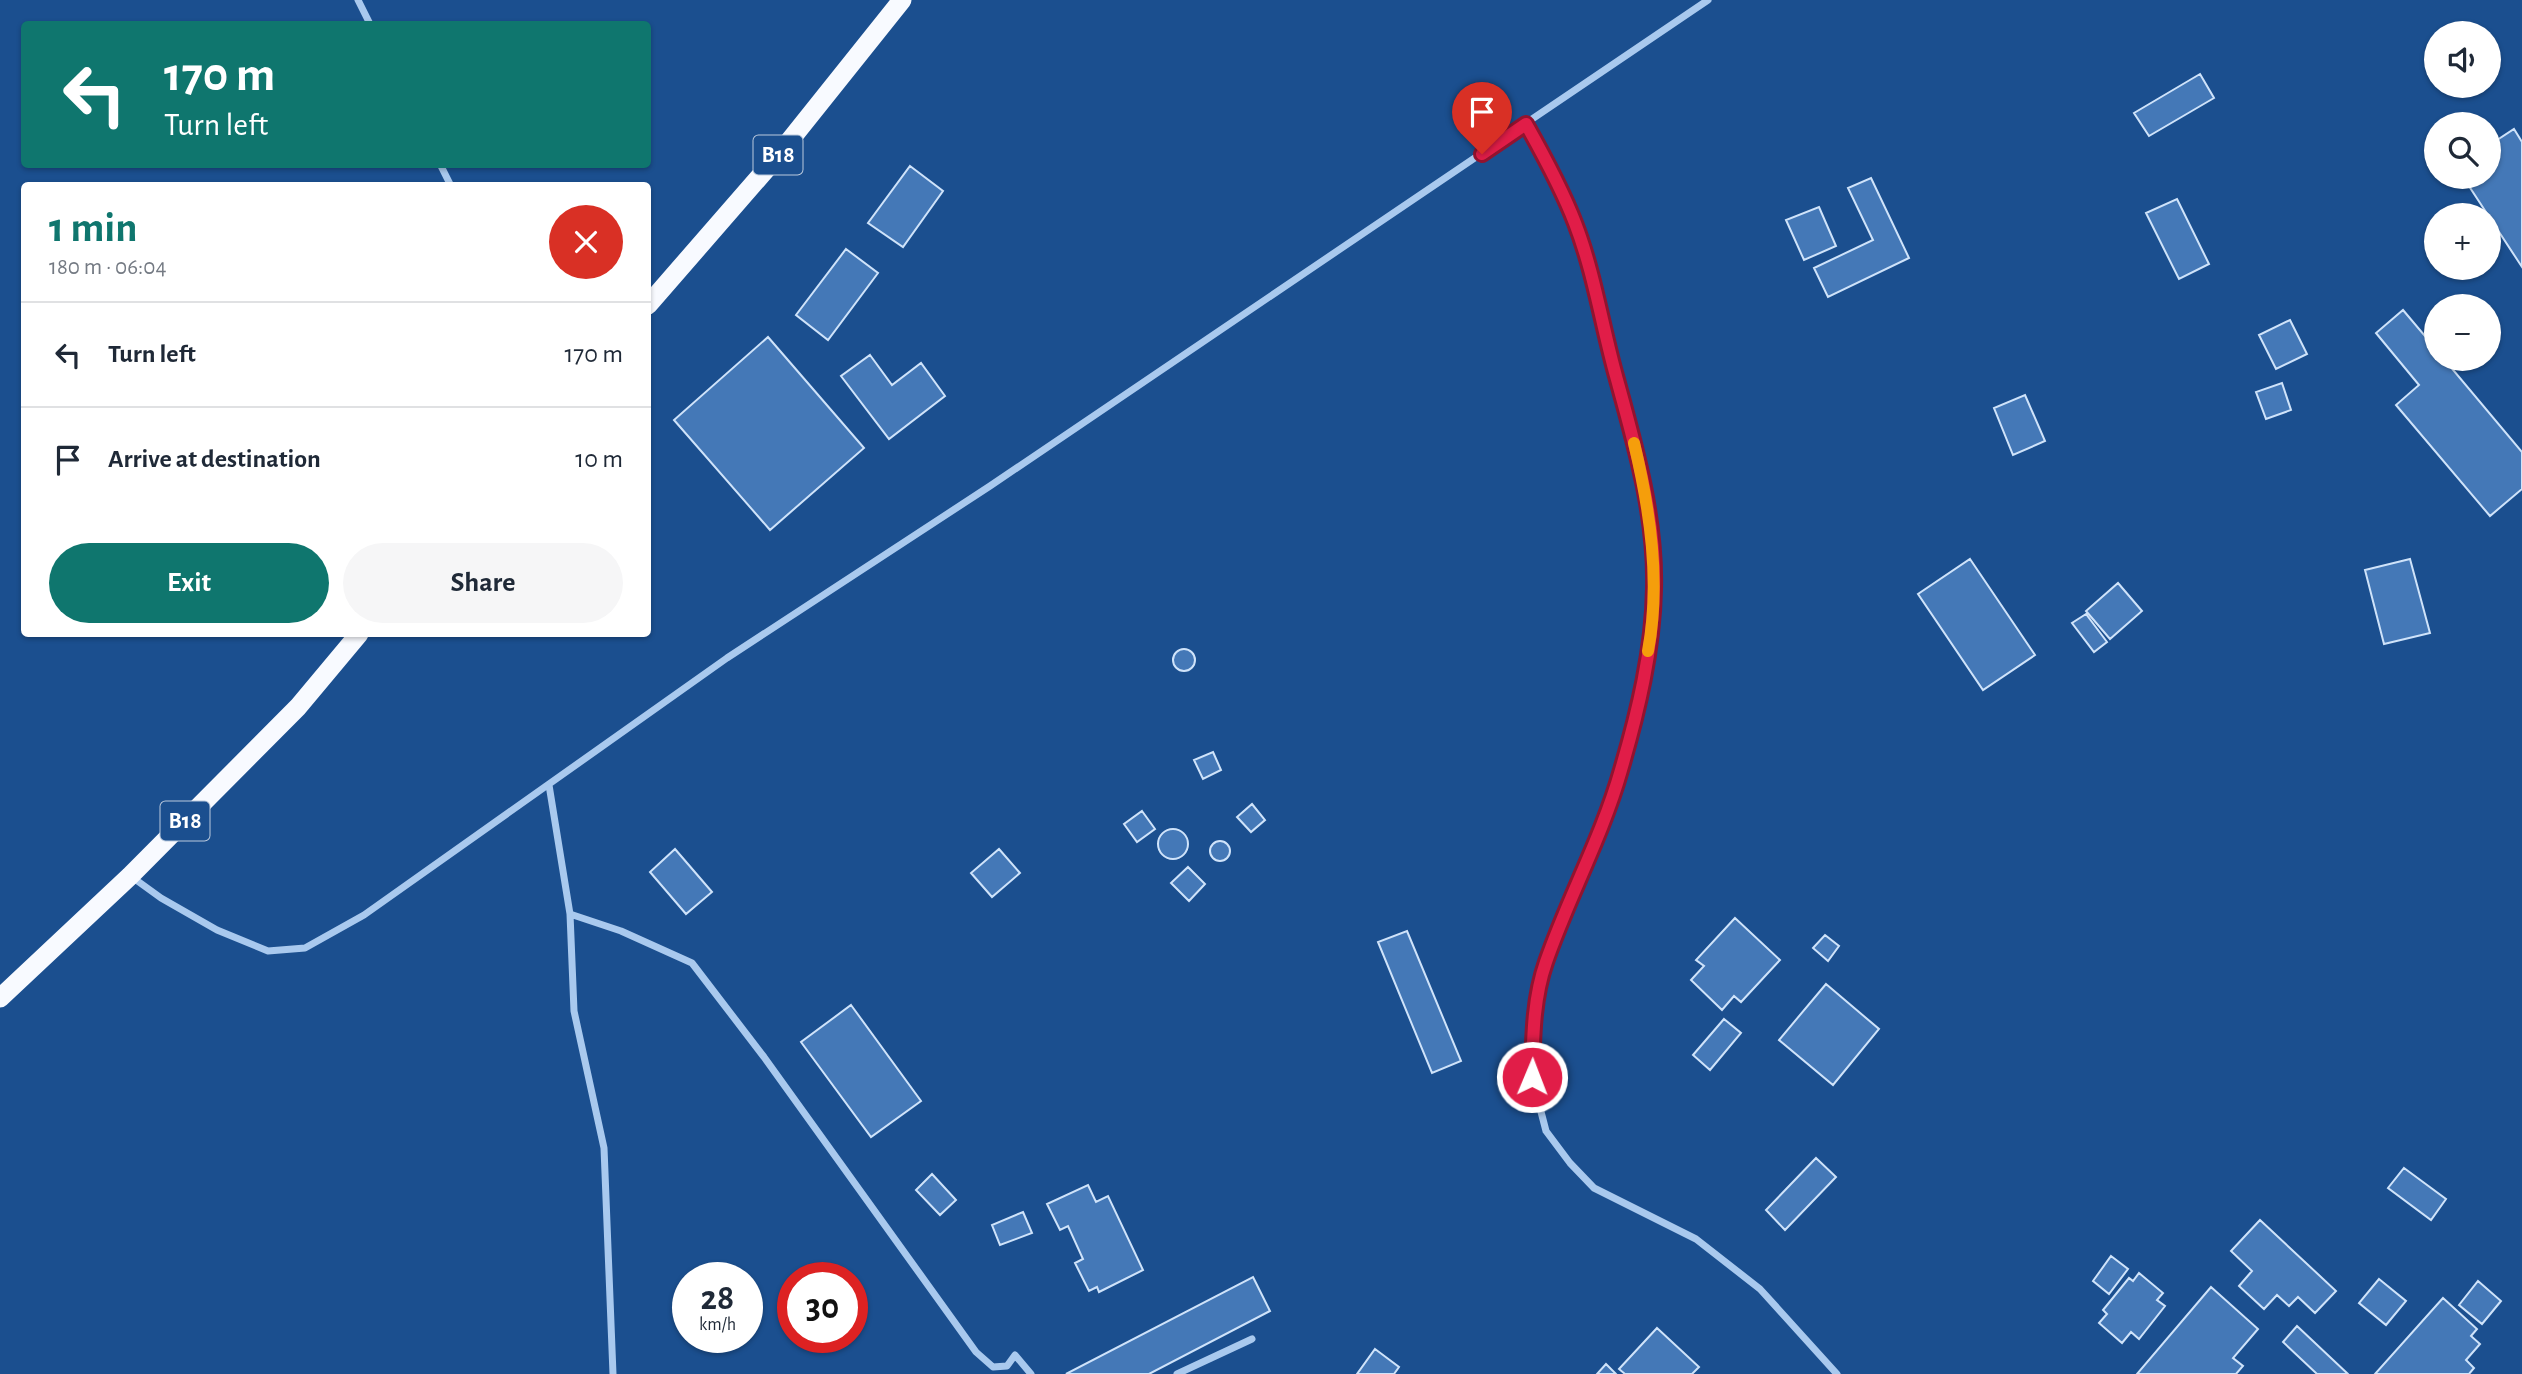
<!DOCTYPE html>
<meta charset="utf-8">
<style>
:root{--surface:#fff;--page:#f6f6f7;--text:#1f2937;--muted:#747a83;--line:#e0e1e3;--accent:#0f766e}
body{margin:0;font-family:"Alegreya Sans",sans-serif;background:var(--page);color:var(--text);height:100vh;display:flex;flex-direction:column;font-size:26px;white-space:nowrap}
*{box-sizing:border-box;margin:0}
p{font-size:23px;color:var(--muted)}
.icon{flex:none;width:38px;height:38px;fill:none;stroke:currentColor;stroke-width:2;stroke-linecap:round;stroke-linejoin:round}
.map{position:relative;flex:1;overflow:hidden}
.drawer{position:absolute;left:21px;top:182px;width:630px;height:455px;display:flex;flex-direction:column;background:var(--surface);border-radius:7px;box-shadow:0 2px 5px #0004}
.drawer>*{flex:none}
.banner{position:absolute;left:21px;top:21px;width:630px;height:147px;border-radius:7px;box-shadow:0 2px 5px #0004;background:#0f766e;color:#fff;overflow:hidden}
.fabs{position:absolute;left:2424px;top:21px;display:grid;gap:14px}
.fabs a{display:grid;place-items:center;width:77px;height:77px;border-radius:50%;background:var(--surface);box-shadow:0 2px 5px #0004;font-size:35px}
.speed{position:absolute;left:672px;top:1262px;display:flex;gap:14px;font-size:35px;font-weight:700;text-align:center}
.speed>*{display:grid;place-content:center;width:91px;height:91px;border-radius:50%;background:var(--surface);box-shadow:0 2px 5px #0004;line-height:1}
.speed small{font-size:18px;font-weight:400}
.speed .limit{border:10px solid #d22;background:#fff;color:#111}
.pin{position:absolute;display:grid;place-items:center;width:60px;height:60px;color:#fff;margin:-72px -30px;border-radius:50% 50% 50% 0;rotate:-45deg;box-shadow:0 0 7px #0007}
.pin .icon{rotate:45deg}
.me{position:absolute;width:77px;margin:-38px;rotate:1deg;stroke-linejoin:round;filter:drop-shadow(0 0 5px #0008)}
.turn{display:flex;align-items:center;gap:24px;height:147px;padding:0 28px;font-size:32px}
.turn .icon{width:91px;height:91px;stroke-width:2.5}
.turn b{display:block;font-size:49px;line-height:60px}
.round{display:grid;place-items:center;flex:none;width:74px;height:74px;border-radius:37px;background:var(--page)}
.head{display:flex;align-items:center;justify-content:space-between;height:119px;padding:0 28px}
h1{font-size:42px;font-weight:700;line-height:52px;color:var(--accent)}
.button{display:flex;gap:14px;margin-top:auto;padding:14px 28px}
.button a{flex:1;height:80px;border-radius:42px;background:var(--accent);color:#fff;font-size:28px;font-weight:700;line-height:80px;text-align:center}
.button a+a{background:var(--page);color:var(--text)}
ul{padding:0;list-style:none}
li{display:flex;align-items:center;gap:21px;height:105px;padding:0 28px;border-top:2px solid var(--line)}
li div{flex:1}
li b{display:block;font-size:26px}
li em{font-style:normal}
.map>svg:first-child{display:block}
</style>
<div class="map">
<svg width="2522" height="1374" viewBox="0 0 2522 1374">
<rect width="100%" height="100%" fill="#1b4f8f"/>
<!-- building -->
<path fill="#4478b7" stroke="#cfe3fa" stroke-width="2" d="M2200,74L2214,98L2149,136L2134,113Z
M2514,129L2522,142V267L2463,177H2488V146Z
M910,166L943,191L903,247L868,223Z
M1871,178L1909,258L1828,297L1814,268L1873,240L1848,188Z
M2177,199L2209,264L2179,279L2146,213Z
M1819,207L1836,246L1804,260L1786,220Z
M846,249L878,273L828,340L796,315Z
M2403,310L2436,349V359H2444L2522,452V489L2490,516L2396,405L2419,385L2376,333Z
M2290,320L2307,354L2276,369L2259,335Z
M768,337L864,448L770,530L674,420Z
M870,355L892,385L921,363L945,396L889,439L841,376Z
M2282,383L2291,410L2266,419L2256,392Z
M2025,395L2045,441L2013,455L1994,408Z
M1970,559L2035,655L1983,690L1918,594Z
M2410,559L2430,633L2384,644L2365,570Z
M2118,583L2142,611L2110,639L2086,611Z
M2086,614L2107,642L2094,652L2072,623Z
M1173 660a11 11 0 1 1 22 0a11 11 0 1 1-22 0Z
M1213,752L1221,770L1203,779L1194,760Z
M1252,804L1265,820L1251,832L1237,817Z
M1142,811L1155,829L1137,842L1124,824Z
M1158 844a15 15 0 1 1 30 0a15 15 0 1 1-30 0Z
M1210 851a10 10 0 1 1 20 0a10 10 0 1 1-20 0Z
M675,849L712,892L686,914L650,872Z
M999,849L1020,873L992,897L971,873Z
M1188,867L1205,884L1189,901L1171,883Z
M1735,918L1780,960L1741,1002L1734,996L1722,1010L1691,980L1704,966L1696,960Z
M1407,931L1461,1061L1432,1073L1378,942Z
M1825,935L1839,946L1828,961L1813,948Z
M1826,984L1879,1029L1833,1085L1779,1040Z
M851,1005L921,1101L871,1137L801,1042Z
M1724,1019L1741,1033L1710,1070L1693,1055Z
M1816,1158L1836,1177L1785,1230L1766,1210Z
M2404,1168L2446,1199L2431,1220L2388,1188Z
M932,1174L956,1200L940,1215L916,1190Z
M1088,1185L1096,1202L1108,1196L1143,1270L1099,1292L1097,1287L1089,1291L1075,1263L1083,1259L1068,1226L1060,1230L1047,1204Z
M1023,1212L1032,1233L1000,1245L992,1225Z
M2260,1220L2336,1291L2315,1313L2298,1297L2289,1306L2277,1295L2264,1309L2239,1286L2252,1271L2231,1251Z
M2111,1256L2128,1269L2109,1294L2093,1281Z
M2139,1273L2163,1293L2157,1300L2165,1306L2139,1339L2131,1332L2122,1343L2099,1323L2107,1314L2103,1310L2129,1278L2133,1281Z
M1253,1277L1270,1311L1149,1374H1066Z
M2379,1279L2406,1301L2386,1325L2359,1303Z
M2478,1281L2501,1301L2482,1324L2459,1305Z
M2211,1287L2258,1329L2233,1358L2243,1366L2236,1374H2137Z
M2443,1298L2477,1329L2471,1336L2480,1344L2466,1360L2474,1368L2469,1374H2375Z
M2297,1326L2348,1374H2317L2283,1342Z
M1657,1328L1699,1367L1692,1374H1625L1619,1369Z
M1375,1349L1399,1367L1394,1374H1357Z
M1606,1364L1616,1374H1597Z"/>
<g fill="none" stroke-linecap="round" stroke-linejoin="round">
<!-- minor -->
<path stroke="#a9c9ee" stroke-width="7" d="M358,0L370,24
M1526,124L1558,184L1576,225L1594,288L1644,486L1652,539L1654,588L1649,644L1639,702L1620,773L1545,964L1533,1020L1532,1077L1546,1131L1570,1163L1594,1188L1696,1239L1760,1289L1837,1374
M440,164L451,186
M549,785L570,914L621,931L692,963L764,1057L976,1352L993,1367L1007,1366L1015,1355L1031,1374
M132,877L161,898L217,930L268,951L305,948L364,915L727,658L990,486L1708,0
M570,914L574,1011L604,1148L613,1374
M1177,1374L1252,1339"/>
<!-- trunk -->
<path stroke="#f8faff" stroke-width="19" d="M648,305L775,159L902,0
M0,998L130,876L298,707L359,634"/>
</g>
<g fill="none" stroke-linecap="round" stroke-linejoin="round">
<defs>
<path id="route" d="M1482,154L1526,124C1544,156 1562,189 1575,223C1594,272 1602,326 1616,376C1635,445 1656,517 1654,589C1653,650 1638,712 1621,770C1602,837 1568,898 1546,962C1533,999 1533,1039 1532,1077"/>
</defs>
<!-- route casing -->
<use href="#route" stroke="#92132f" stroke-width="18"/>
<!-- route -->
<use href="#route" stroke="#e11d48" stroke-width="12"/>
<!-- slow -->
<path stroke="#f59e0b" stroke-width="12" d="M1634,443C1650,510 1661,582 1648,651"/>
</g>
<g text-anchor="middle" dominant-baseline="central" stroke-width="6" stroke-linejoin="round" paint-order="stroke">
<!-- shield labels -->
<g fill="#1b4f8f" stroke="#bbcadd" stroke-width="2">
<rect x="753.5" y="135.5" width="49" height="39" rx="5"/>
<rect x="160.5" y="801.5" width="49" height="39" rx="5"/>
</g>
<g font-size="23" font-weight="bold" fill="#fff">
<text x="778" y="155">B18</text>
<text x="185" y="821">B18</text>
</g>
</g>
</svg>
<div class="fabs">
<a><svg class="icon" aria-label="sound" viewBox="0 0 24 24"><path d="M4 9h4l5-4v14l-5-4H4zM17 9q2 3 0 6"/></svg></a>
<a><svg class="icon" aria-label="search" viewBox="0 0 24 24"><circle cx="10" cy="10" r="6"/><path d="M15 15l6 6"/></svg></a>
<a>+</a>
<a>−</a>
</div>
<div class="speed"><div>28<small>km/h</small></div><div class="limit">30</div></div>
<div class="pin" style="left:1482px;top:154px;background:#d93025"><svg class="icon" aria-label="arrive" viewBox="0 0 24 24"><path d="M6 21V4h12l-3 4 3 4H6"/></svg></div>
<svg class="me" style="left:1532px;top:1077px" viewBox="-20 -20 40 40"><circle r="17" fill="#e11d48" stroke="#fff" stroke-width="3"/><path d="M0-11L8 9 0 5-8 9z" fill="#fff"/></svg>
<div class="banner">
<div class="turn"><svg class="icon" aria-label="left" viewBox="0 0 24 24"><path d="M17 20v-9H6M10 6l-5 5 5 5"/></svg><div><b>170 m</b>Turn left</div></div>
</div>
<section class="drawer">
<div class="head"><div><h1>1 min</h1><p>180 m · 06:04</p></div><a class="round" style="background:#d93025;color:#fff"><svg class="icon" aria-label="close" viewBox="0 0 24 24"><path d="M6 6l12 12M18 6L6 18"/></svg></a></div>
<ul>
<li><svg class="icon" aria-label="left" viewBox="0 0 24 24"><path d="M17 20v-9H6M10 6l-5 5 5 5"/></svg><div><b>Turn left</b></div><em>170 m</em></li>
<li><svg class="icon" aria-label="arrive" viewBox="0 0 24 24"><path d="M6 21V4h12l-3 4 3 4H6"/></svg><div><b>Arrive at destination</b></div><em>10 m</em></li>
</ul>
<div class="button"><a>Exit</a><a>Share</a></div>
</section>
</div>
